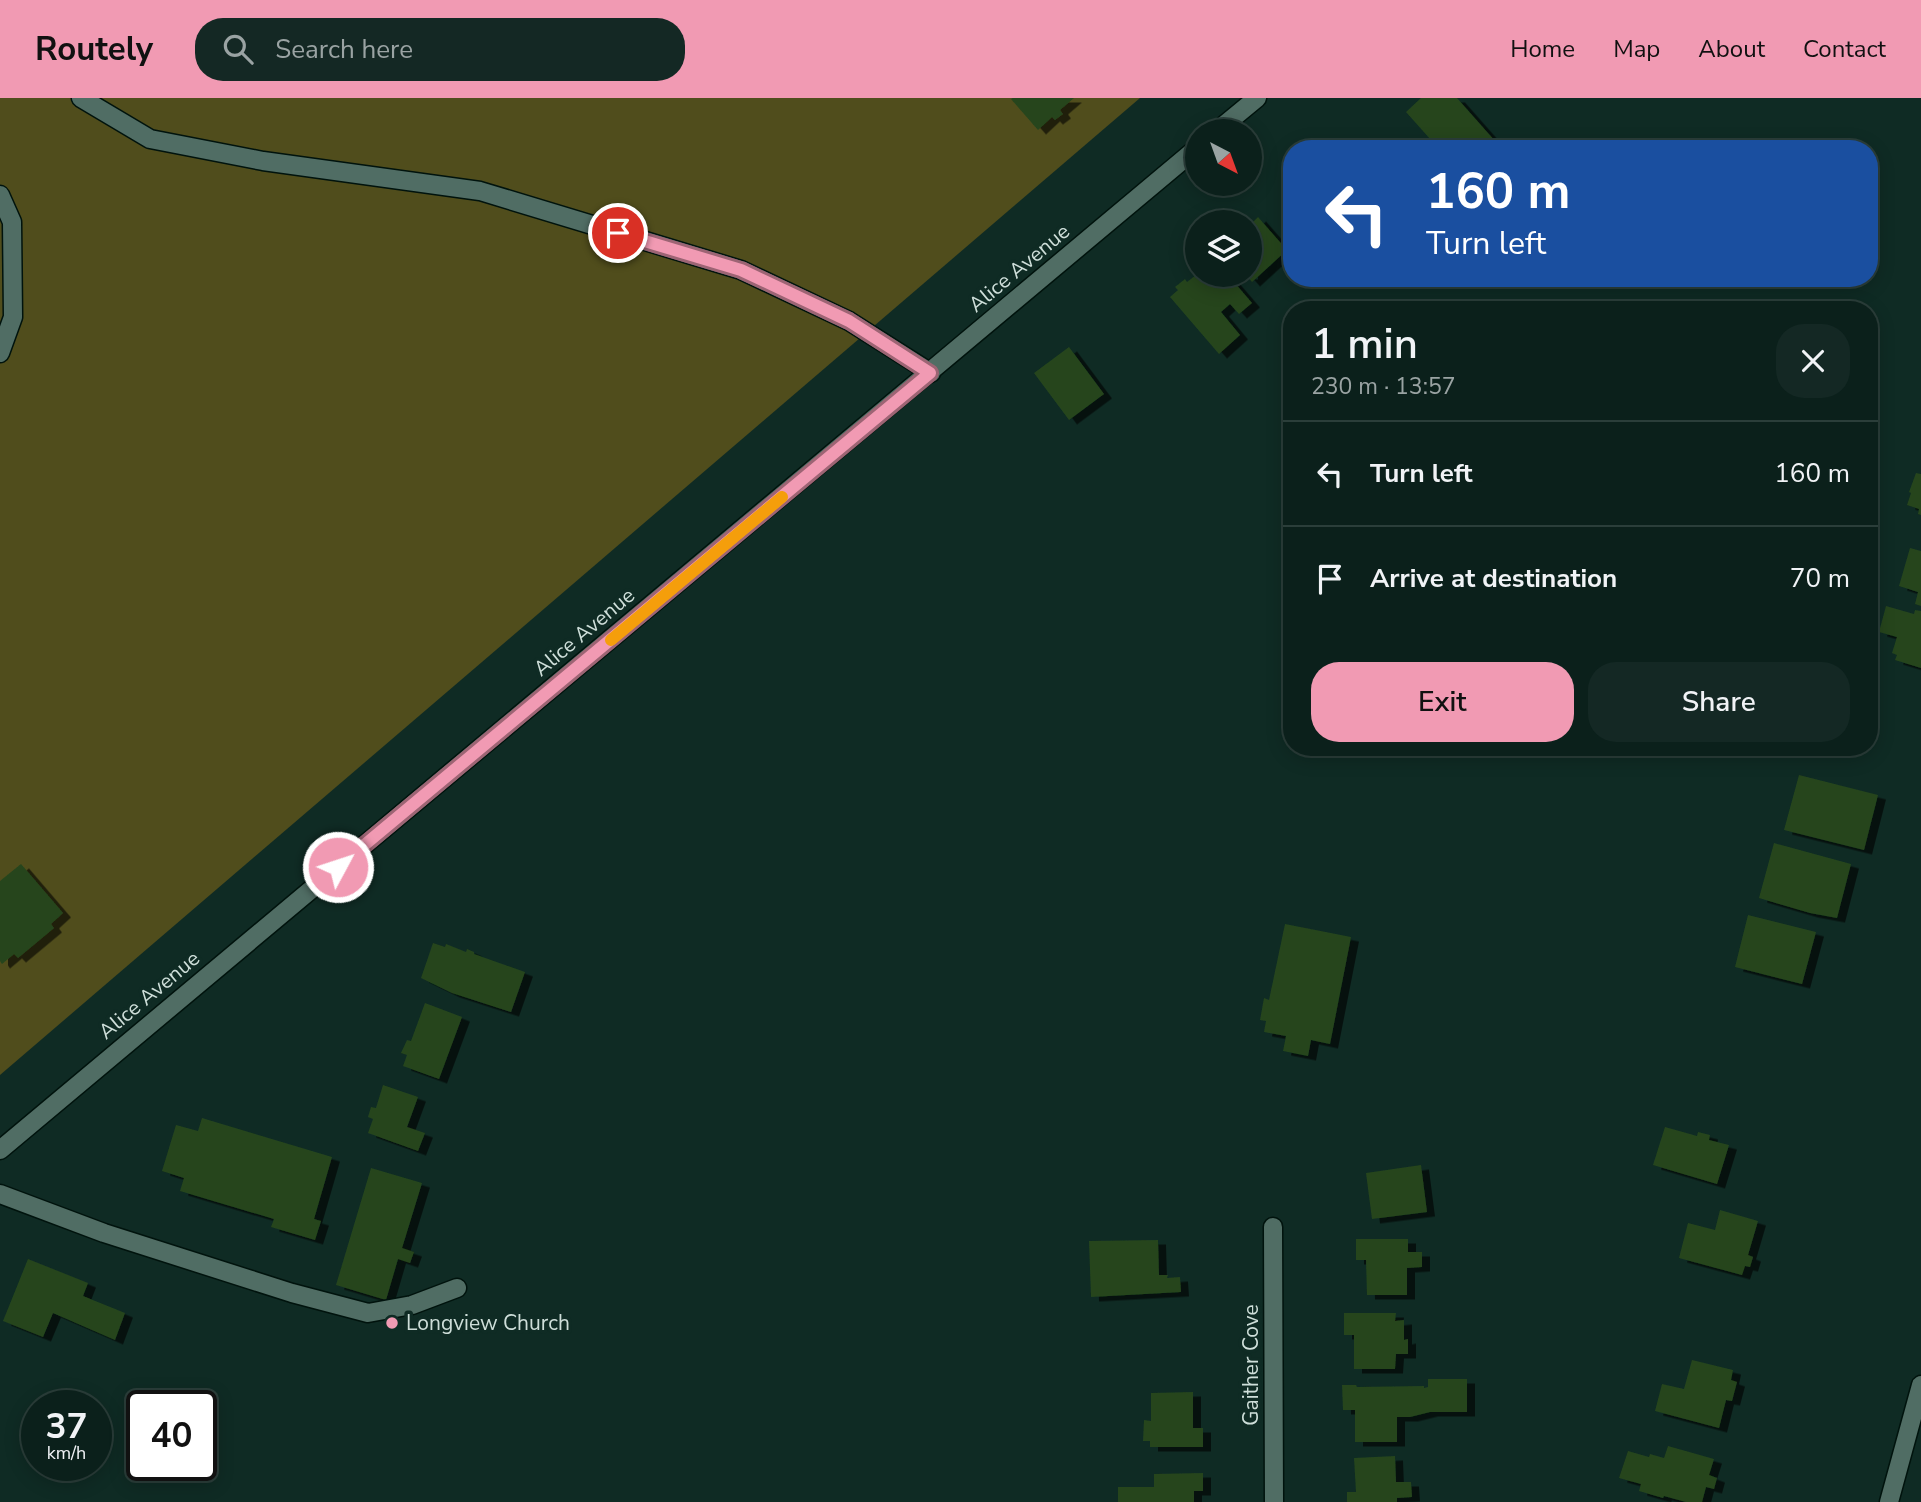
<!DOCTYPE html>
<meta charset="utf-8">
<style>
:root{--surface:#0b201b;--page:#142824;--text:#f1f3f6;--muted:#9aa3a3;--line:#2b3e3a;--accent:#f19ab3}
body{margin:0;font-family:"Nunito Sans",sans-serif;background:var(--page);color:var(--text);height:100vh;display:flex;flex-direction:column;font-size:26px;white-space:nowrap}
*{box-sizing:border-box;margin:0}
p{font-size:23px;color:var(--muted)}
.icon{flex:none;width:38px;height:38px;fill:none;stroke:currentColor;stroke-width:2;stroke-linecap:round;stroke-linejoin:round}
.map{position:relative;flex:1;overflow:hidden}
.panel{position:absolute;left:1283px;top:203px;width:595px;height:455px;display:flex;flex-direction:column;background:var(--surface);border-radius:28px;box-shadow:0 4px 18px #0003,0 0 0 2px var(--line)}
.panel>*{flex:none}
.hud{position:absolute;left:1283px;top:42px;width:595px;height:147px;border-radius:28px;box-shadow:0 4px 18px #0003,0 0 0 2px var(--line);background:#1a4fa0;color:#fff;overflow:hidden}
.needle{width:46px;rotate:139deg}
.tools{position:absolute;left:1185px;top:21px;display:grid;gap:14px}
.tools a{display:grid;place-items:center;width:77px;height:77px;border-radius:50%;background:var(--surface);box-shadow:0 4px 18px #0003,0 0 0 2px var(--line);font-size:35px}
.speed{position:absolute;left:21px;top:1292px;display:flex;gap:14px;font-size:35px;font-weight:700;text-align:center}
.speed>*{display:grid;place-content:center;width:91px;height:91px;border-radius:50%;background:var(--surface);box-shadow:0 4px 18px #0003,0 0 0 2px var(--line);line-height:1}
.speed small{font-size:18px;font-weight:400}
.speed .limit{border:4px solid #111;border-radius:10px;background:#fff;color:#111}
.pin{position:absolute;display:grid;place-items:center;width:60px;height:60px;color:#fff;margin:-30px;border:4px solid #fff;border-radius:50%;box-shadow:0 2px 7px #0007}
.me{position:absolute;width:77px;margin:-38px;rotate:50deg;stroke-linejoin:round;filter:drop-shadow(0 0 5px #0008)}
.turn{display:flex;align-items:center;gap:24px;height:147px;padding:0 28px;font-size:32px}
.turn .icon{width:91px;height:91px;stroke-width:2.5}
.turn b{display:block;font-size:49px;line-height:60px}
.round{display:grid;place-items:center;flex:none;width:74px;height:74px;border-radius:28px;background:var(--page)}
.head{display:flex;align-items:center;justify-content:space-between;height:119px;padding:0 28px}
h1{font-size:42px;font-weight:600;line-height:52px}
.button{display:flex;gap:14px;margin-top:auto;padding:14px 28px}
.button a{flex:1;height:80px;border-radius:28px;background:var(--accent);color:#111;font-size:28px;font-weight:600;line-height:80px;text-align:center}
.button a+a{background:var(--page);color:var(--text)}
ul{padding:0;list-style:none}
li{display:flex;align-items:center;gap:21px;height:105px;padding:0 28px;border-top:2px solid var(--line)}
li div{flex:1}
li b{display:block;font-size:26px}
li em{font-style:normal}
header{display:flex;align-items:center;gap:42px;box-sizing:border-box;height:98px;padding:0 35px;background:var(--accent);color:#111}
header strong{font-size:33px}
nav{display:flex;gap:38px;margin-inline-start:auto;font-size:24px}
.search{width:490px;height:63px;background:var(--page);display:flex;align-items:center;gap:18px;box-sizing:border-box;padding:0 24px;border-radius:28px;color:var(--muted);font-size:26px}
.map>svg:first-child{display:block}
</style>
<header>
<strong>Routely</strong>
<div class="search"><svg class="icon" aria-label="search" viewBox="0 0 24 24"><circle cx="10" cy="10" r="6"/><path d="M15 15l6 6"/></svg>Search here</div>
<nav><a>Home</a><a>Map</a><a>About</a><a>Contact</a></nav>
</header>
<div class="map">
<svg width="1921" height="1404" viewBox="0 0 1921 1404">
<defs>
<filter id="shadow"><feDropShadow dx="8" dy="4.5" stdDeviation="0" flood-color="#0009"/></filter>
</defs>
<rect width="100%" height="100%" fill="#0f2b24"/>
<!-- green -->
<path fill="#504d1c" d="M0,0H1140L0,977Z"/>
<!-- building -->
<path fill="#25451d" filter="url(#shadow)" d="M1013,0H1074L1060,12L1063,16L1055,22L1052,19L1038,32L1011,1Z
M1421,0H1457L1495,43L1486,51H1439L1406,14Z
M1258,119L1287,152L1252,184L1246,177H1250V127Z
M1196,177H1228L1252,205L1239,216L1230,206L1221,214L1240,237L1219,256L1170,199L1178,192L1175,189L1185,181L1187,184Z
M1069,249L1104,296L1069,322L1034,275Z
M1916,375L1921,376V417L1918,416L1919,411L1907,407L1911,395L1909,394Z
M1910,450L1921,453V508L1915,506L1918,494L1899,488Z
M1886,508L1914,516L1915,512L1921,513V570L1895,562L1897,557L1892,555L1897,539L1879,534Z
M1799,677L1878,697L1864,752L1784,732Z
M1774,745L1851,766L1837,820L1810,815L1759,800Z
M21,766L63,815L51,826L54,830L18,860L14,856L2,866L0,863V783Z
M1748,817L1816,834L1802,886L1735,869Z
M1285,826L1351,839L1330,946L1311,942L1308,958L1283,953L1286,938L1264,934L1266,923L1260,922L1264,900L1269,902Z
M433,845L445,849L446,846L466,854L467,851L474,854V856L525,874L511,914L452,895L421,880Z
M425,905L462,919L439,981L403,968L407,957L401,955L407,942L411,943Z
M383,987L418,999L407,1029L425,1035L418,1053L368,1035L373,1021L368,1019L371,1009L376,1010Z
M202,1020L332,1059L314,1121L321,1123L315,1142L271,1129L274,1121L180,1093L184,1080L162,1073L176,1027L198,1033Z
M1665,1029L1697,1038L1698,1034L1710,1037L1709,1042L1729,1047L1717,1086L1653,1067Z
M1421,1067L1427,1114L1372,1121L1366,1075Z
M371,1070L422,1085L402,1150L414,1154L410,1165L398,1161L386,1202L336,1187Z
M1720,1112L1758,1123L1748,1157L1753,1159L1750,1169L1745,1168L1742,1177L1679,1160L1688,1125L1715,1132Z
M1356,1141H1408V1154H1422V1169L1407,1170V1197H1367L1366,1162H1356Z
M1158,1142L1159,1177H1168L1167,1180L1180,1179L1181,1194L1091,1199L1089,1143Z
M28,1161L88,1185L83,1198L125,1215L115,1242L53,1215L43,1239L3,1223Z
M1344,1215H1396L1395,1223L1404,1222V1242L1408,1241V1256H1396L1395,1271H1354V1237H1344Z
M1692,1262L1733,1272L1731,1282L1737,1284L1732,1303L1726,1302L1719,1330L1655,1313L1662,1286L1684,1291Z
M1428,1281H1467V1314H1430L1410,1319H1397V1344H1355V1312H1343L1342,1287H1356L1357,1289L1424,1288V1290L1428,1289Z
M1193,1294V1330H1203V1349H1150V1343H1143L1144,1322L1151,1323V1295Z
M1668,1348L1714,1361L1709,1377L1717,1380L1714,1391L1706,1389L1702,1404H1686L1664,1398L1663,1400L1639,1393L1641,1386L1619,1380L1628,1353L1649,1359L1650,1356L1664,1360Z
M1395,1358L1396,1384H1411L1412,1399L1397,1400V1404H1347V1394H1356L1354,1360Z
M1203,1375V1393H1194V1404H1118V1389H1154V1376Z"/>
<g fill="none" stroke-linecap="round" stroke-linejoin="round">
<defs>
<path id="minor" d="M81,0L150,41L263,63L480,93L741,172L849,223L931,275
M1217,33L1257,0
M0,97L12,124L13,219L0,255
M0,1052L1197,50
M0,1096L104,1135L292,1195L368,1215L412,1207L457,1190
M1273,1129L1274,1404
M1889,1404L1921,1287"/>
</defs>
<!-- minor casing -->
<use href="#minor" stroke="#00130d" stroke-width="21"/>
<!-- minor -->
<use href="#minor" stroke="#506d64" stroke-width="18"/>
</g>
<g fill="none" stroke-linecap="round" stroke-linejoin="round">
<defs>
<path id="route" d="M338,769L930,275L849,223L741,172L618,135"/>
</defs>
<!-- route casing -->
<use href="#route" stroke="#9d6474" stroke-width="18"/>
<!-- route -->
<use href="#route" stroke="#f19ab3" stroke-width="12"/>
<!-- slow -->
<path stroke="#f59e0b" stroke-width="12" d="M611,542L782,399"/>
</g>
<!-- markers -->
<circle fill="#f19ab3" stroke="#0f2b24" stroke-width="2.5" cx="392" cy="1225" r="7"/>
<g text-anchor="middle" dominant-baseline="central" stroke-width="7" stroke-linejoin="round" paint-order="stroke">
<!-- street labels -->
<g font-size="21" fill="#ceded9" stroke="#0f2b24">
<text transform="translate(1019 170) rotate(-40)">Alice Avenue</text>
<text transform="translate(584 534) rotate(-40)">Alice Avenue</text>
<text transform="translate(149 897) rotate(-40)">Alice Avenue</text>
<text transform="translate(1251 1267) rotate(-90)">Gaither Cove</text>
</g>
<!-- poi labels -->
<g font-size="21" fill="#ceded9" stroke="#0f2b24" text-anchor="start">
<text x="406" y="1225">Longview Church</text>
</g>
</g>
</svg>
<div class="tools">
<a><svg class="needle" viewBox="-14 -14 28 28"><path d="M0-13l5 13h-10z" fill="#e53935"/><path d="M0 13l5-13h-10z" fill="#9aa3a3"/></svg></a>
<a><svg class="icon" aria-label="layers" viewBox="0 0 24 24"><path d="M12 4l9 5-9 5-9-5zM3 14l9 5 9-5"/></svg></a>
</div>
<div class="speed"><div>37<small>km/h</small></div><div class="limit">40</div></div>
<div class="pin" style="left:618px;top:135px;background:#d93025"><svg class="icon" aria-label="arrive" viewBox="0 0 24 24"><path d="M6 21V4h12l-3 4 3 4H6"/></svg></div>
<svg class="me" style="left:338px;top:769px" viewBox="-20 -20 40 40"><circle r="17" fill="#f19ab3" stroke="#fff" stroke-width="3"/><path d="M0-11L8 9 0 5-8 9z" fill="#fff"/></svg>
<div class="hud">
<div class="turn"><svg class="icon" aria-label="left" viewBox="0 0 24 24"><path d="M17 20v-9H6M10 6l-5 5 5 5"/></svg><div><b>160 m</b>Turn left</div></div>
</div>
<section class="panel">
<div class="head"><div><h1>1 min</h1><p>230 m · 13:57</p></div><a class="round"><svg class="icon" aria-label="close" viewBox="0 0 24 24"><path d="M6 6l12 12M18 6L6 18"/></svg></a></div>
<ul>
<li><svg class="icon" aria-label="left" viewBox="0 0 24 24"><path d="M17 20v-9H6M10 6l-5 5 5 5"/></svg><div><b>Turn left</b></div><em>160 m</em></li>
<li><svg class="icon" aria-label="arrive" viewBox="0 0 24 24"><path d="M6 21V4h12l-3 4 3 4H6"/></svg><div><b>Arrive at destination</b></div><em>70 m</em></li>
</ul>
<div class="button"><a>Exit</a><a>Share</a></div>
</section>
</div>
